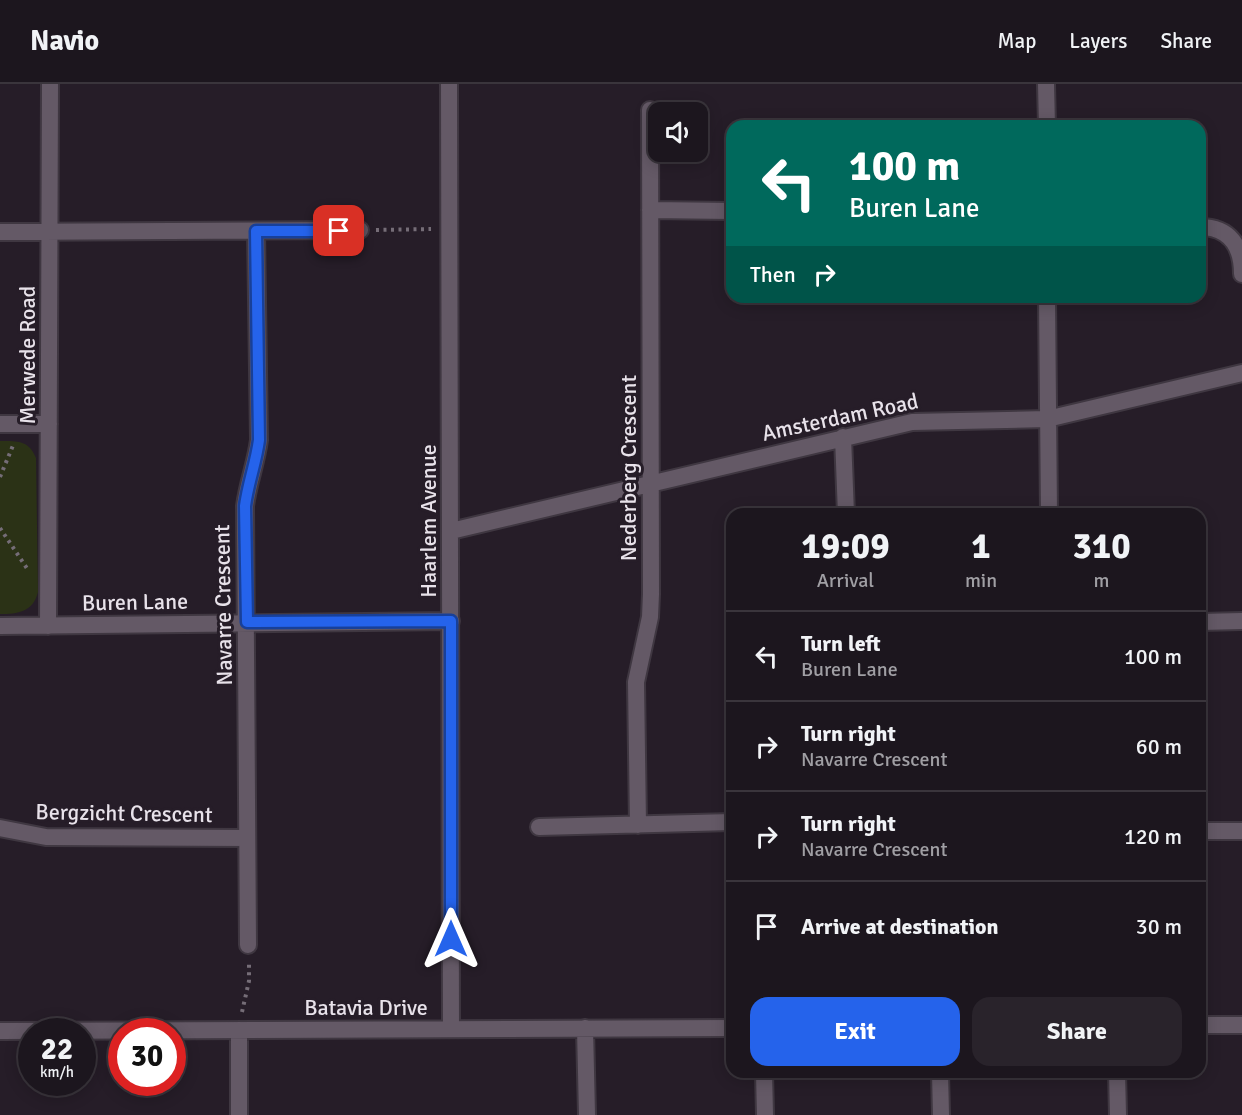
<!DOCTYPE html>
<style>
:root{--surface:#1c161e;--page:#29232b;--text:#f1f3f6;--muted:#a09fa4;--line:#3a353c;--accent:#2563eb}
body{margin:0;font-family:Signika,sans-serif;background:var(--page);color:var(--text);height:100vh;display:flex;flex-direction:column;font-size:22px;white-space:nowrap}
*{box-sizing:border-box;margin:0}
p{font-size:20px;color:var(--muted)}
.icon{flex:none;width:33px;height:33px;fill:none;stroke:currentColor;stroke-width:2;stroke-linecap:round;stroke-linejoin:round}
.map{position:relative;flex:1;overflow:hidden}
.sheet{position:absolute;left:726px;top:424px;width:480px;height:570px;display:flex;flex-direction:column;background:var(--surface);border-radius:18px;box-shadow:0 3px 15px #0003,0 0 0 2px var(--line)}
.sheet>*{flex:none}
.guide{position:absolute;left:726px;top:36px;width:480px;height:183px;border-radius:18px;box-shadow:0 3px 15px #0003,0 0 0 2px var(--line);background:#00695c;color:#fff;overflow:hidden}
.fabs{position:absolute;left:648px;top:18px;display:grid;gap:12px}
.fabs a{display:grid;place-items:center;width:60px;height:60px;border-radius:12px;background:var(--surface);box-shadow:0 3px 15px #0003,0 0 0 2px var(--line);font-size:30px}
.speed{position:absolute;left:18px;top:934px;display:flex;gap:12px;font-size:30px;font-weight:700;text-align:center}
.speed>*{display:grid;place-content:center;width:78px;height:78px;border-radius:50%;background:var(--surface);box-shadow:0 3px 15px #0003,0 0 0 2px var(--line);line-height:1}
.speed small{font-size:15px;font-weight:400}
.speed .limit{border:9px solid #d22;background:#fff;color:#111}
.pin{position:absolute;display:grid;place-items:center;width:51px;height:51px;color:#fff;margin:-26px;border-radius:12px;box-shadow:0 3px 9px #0006}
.me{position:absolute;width:66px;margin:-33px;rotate:0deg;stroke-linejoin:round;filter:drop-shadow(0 0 4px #0008)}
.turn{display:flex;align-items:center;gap:21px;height:126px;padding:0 24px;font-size:27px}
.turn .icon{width:78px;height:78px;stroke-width:2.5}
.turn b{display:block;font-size:42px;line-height:51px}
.then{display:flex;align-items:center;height:57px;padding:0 24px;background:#0003;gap:12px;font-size:22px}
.eta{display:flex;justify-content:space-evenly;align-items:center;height:102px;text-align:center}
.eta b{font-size:36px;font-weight:800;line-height:42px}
.primary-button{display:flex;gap:12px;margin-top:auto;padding:12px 24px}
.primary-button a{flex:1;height:69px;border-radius:18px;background:var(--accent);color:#fff;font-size:24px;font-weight:800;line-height:69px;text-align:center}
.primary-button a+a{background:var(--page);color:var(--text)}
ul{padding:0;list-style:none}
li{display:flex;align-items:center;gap:18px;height:90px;padding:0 24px;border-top:2px solid var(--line)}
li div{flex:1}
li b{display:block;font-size:22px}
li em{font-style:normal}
header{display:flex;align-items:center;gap:36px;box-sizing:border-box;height:84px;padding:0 30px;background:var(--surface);border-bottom:2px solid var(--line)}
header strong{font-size:28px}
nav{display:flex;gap:33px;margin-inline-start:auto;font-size:21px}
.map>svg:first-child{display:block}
</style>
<header>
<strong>Navio</strong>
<nav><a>Map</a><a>Layers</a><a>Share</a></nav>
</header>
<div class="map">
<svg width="1242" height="1031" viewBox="0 0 1242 1031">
<rect width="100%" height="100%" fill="#261d28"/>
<!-- green -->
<path fill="#2b3216" d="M0,357C17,357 29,356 36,374L38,508C33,528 18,530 0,530Z"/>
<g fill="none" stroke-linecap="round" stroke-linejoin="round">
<defs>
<path id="minor" d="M449,0L451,945
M1046,0L1047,42
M650,126L732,127
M1200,143C1230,143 1242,162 1242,190
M0,148L360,146
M1047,213L1049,430
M0,340H49
M843,353L846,430
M451,447L912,338L1047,335L1242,289
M1200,538L1242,537
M0,542L451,537
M48,542L50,0
M638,741L636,598L650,533L651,510L650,26
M539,743L732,738
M0,744L46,753L247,754
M1200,747H1242
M248,861L245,422C248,399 256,379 259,356L256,147
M1200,941H1242
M585,944L587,1031
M239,946V1031
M0,947L732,944
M764,988L765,1031
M940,988L941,1031
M1117,988L1118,1031"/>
</defs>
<!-- minor casing -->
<use href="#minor" stroke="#3f3741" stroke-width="20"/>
<!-- path -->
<path stroke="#756d77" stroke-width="4" stroke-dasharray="3 4.5" stroke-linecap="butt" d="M376,146L431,145
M0,393L14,359
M0,444L28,486
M242,928L249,897V879"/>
<!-- minor -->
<use href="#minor" stroke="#645966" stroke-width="16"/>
</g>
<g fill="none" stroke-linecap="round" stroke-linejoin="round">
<defs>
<path id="route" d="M339,147H256L259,356C256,379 248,399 245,422L247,538L451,537V855"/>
</defs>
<!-- route casing -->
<use href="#route" stroke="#184099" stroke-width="15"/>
<!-- route -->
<use href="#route" stroke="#2563eb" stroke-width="10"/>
</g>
<g text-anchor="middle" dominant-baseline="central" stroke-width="6" stroke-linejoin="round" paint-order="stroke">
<!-- street labels -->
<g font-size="22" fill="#e8e2ea" stroke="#261d28">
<text transform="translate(27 271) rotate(-90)">Merwede Road</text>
<text transform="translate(840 333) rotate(-12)">Amsterdam Road</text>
<text transform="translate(628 384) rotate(-90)">Nederberg Crescent</text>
<text transform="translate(428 437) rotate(-90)">Haarlem Avenue</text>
<text transform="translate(135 518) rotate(-1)">Buren Lane</text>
<text transform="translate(223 521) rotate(-91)">Navarre Crescent</text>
<text transform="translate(124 729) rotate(1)">Bergzicht Crescent</text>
<text x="366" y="923">Batavia Drive</text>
</g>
</g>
</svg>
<div class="fabs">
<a><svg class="icon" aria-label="sound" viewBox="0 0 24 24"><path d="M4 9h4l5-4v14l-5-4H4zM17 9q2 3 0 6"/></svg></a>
</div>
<div class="speed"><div>22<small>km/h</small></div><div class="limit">30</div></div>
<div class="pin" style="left:339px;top:147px;background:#d93025"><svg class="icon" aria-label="arrive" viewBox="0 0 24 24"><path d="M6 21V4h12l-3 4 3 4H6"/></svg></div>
<svg class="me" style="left:451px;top:855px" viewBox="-20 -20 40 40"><path d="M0-17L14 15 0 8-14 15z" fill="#2563eb" stroke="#fff" stroke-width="4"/></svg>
<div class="guide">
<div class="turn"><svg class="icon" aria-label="left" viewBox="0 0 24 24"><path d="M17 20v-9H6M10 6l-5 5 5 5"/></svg><div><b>100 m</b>Buren Lane</div></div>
<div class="then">Then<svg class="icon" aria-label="right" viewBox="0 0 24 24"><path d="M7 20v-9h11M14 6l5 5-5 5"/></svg></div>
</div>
<section class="sheet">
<div class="eta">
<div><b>19:09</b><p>Arrival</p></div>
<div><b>1</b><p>min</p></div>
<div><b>310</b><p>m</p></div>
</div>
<ul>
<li><svg class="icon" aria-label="left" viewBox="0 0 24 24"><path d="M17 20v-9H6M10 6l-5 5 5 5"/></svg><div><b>Turn left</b><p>Buren Lane</p></div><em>100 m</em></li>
<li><svg class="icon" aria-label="right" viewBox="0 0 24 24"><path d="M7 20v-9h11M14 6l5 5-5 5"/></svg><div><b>Turn right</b><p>Navarre Crescent</p></div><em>60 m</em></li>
<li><svg class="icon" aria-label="right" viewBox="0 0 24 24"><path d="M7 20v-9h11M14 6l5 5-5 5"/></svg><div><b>Turn right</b><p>Navarre Crescent</p></div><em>120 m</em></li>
<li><svg class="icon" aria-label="arrive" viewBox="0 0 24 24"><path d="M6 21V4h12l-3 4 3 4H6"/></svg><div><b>Arrive at destination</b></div><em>30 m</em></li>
</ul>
<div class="primary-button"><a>Exit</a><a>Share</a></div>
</section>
</div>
